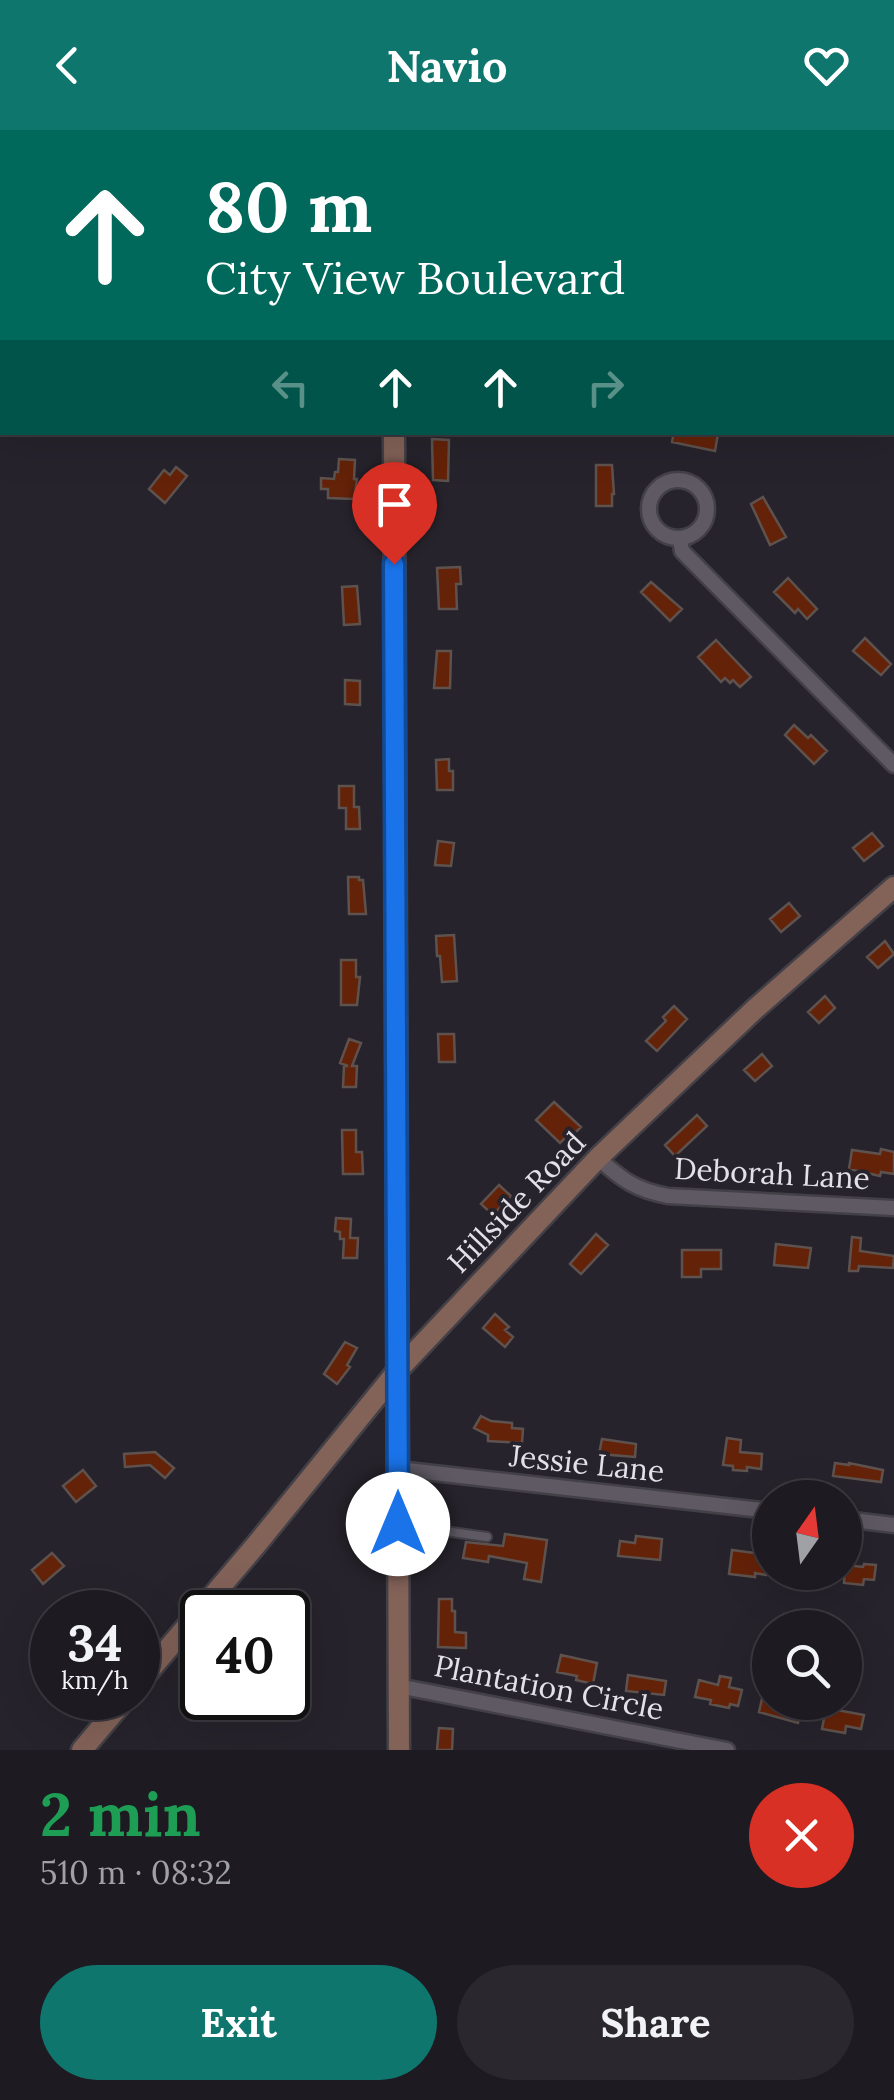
<!DOCTYPE html>
<meta charset="utf-8">
<style>
:root{--surface:#1d1a21;--page:#2a272e;--text:#f1f3f6;--muted:#a0a1a5;--line:#3b383f;--accent:#0f766e}
body{margin:0;font-family:Lora,serif;background:var(--page);color:var(--text);height:100vh;display:flex;flex-direction:column;font-size:38px;white-space:nowrap}
*{box-sizing:border-box;margin:0}
p{font-size:32px;color:var(--muted)}
.icon{flex:none;width:55px;height:55px;fill:none;stroke:currentColor;stroke-width:2;stroke-linecap:round;stroke-linejoin:round}
.map{position:relative;height:1620px;overflow:hidden}
.details{display:flex;flex-direction:column;background:var(--surface);flex:1}
.details>*{flex:none}
.guide{position:absolute;left:0px;top:0px;width:895px;height:305px;box-shadow:0 10px 40px #0002,0 0 0 2px var(--line);background:#00695c;color:#fff;overflow:hidden}
.needle{width:65px;rotate:14deg}
.controls{position:absolute;left:752px;top:1350px;display:grid;gap:20px}
.controls a{display:grid;place-items:center;width:110px;height:110px;border-radius:50%;background:var(--surface);box-shadow:0 10px 40px #0002,0 0 0 2px var(--line);font-size:50px}
.speed{position:absolute;left:30px;top:1460px;display:flex;gap:20px;font-size:50px;font-weight:700;text-align:center}
.speed>*{display:grid;place-content:center;width:130px;height:130px;border-radius:50%;background:var(--surface);box-shadow:0 10px 40px #0002,0 0 0 2px var(--line);line-height:1}
.speed small{font-size:25px;font-weight:400}
.speed .limit{border:5px solid #111;border-radius:15px;background:#fff;color:#111}
.pin{position:absolute;display:grid;place-items:center;width:85px;height:85px;color:#fff;margin:-102px -42px;border-radius:50% 50% 50% 0;rotate:-45deg;box-shadow:0 0 10px #0007}
.pin .icon{rotate:45deg}
.me{position:absolute;width:110px;margin:-55px;rotate:0deg;stroke-linejoin:round;filter:drop-shadow(0 0 8px #0008)}
.turn{display:flex;align-items:center;gap:35px;height:210px;padding:0 40px;font-size:45px}
.turn .icon{width:130px;height:130px;stroke-width:2.5}
.turn b{display:block;font-size:70px;line-height:85px}
.lanes{display:flex;align-items:center;height:95px;padding:0 40px;background:#0003;justify-content:center;gap:50px;direction:ltr}
.lanes .off{opacity:.35}
.round{display:grid;place-items:center;flex:none;width:105px;height:105px;border-radius:52px;background:var(--page)}
.summary{display:flex;align-items:center;justify-content:space-between;height:170px;padding:0 40px}
h1{font-size:60px;font-weight:800;line-height:75px;color:#1e9e55}
.cta{display:flex;gap:20px;margin-top:auto;padding:20px 40px}
.cta a{flex:1;height:115px;border-radius:60px;background:var(--accent);color:#fff;font-size:40px;font-weight:800;line-height:115px;text-align:center}
.cta a+a{background:var(--page);color:var(--text)}
header{display:flex;justify-content:space-between;align-items:center;height:130px;padding:0 40px;background:var(--accent);color:#fff;font-size:45px;font-weight:800}
.map>svg:first-child{display:block}
</style>
<header><svg class="icon" aria-label="back" viewBox="0 0 24 24"><path d="M15 5l-7 7 7 7"/></svg>Navio<svg class="icon" aria-label="heart" viewBox="0 0 24 24"><path d="M12 20l-8-8c-3-5 5-10 8-4 3-6 11-1 8 4z"/></svg></header>
<div class="map">
<svg width="894" height="1620" viewBox="0 0 894 1620">
<rect width="100%" height="100%" fill="#27232c"/>
<g fill="none" stroke-linecap="round" stroke-linejoin="round">
<!-- stream -->
<path stroke="#465263" stroke-width="4" d="M23,0L28,2
M281,0L282,2
M863,0V2
M244,2V0
M468,2L471,0
M892,56H894"/>
</g>
<!-- building -->
<path fill="#642208" stroke="#5e524e" stroke-width="2.5" d="M674,302L718,304L715,321L672,312Z
M432,309L449,310L448,351L433,350Z
M339,329L355,330L354,349H357L354,369L328,368V359H321V348L334,349L335,342H338Z
M596,335H612L614,364H612V376H596Z
M176,337L187,346L165,373L149,359L164,340L170,345Z
M763,367L786,407L770,415L751,374Z
M460,437L461,454H456L457,479H439L437,438Z
M788,448L817,479L807,489L798,479L795,483L774,462Z
M651,452L682,479L670,491L641,462Z
M357,456L360,494L344,495L342,457Z
M865,508L891,534L881,545L853,521Z
M716,510L751,547L740,557L733,550L730,553L725,548L721,552L698,527Z
M437,521H451L450,558H434Z
M345,550L360,551V575L345,574Z
M794,595L808,608L811,605L827,621L814,634L785,605Z
M449,629V641H453V660H437L436,630Z
M339,656H354V677H359L360,699H346V678H339Z
M872,703L883,716L864,731L853,718Z
M438,711L454,713L451,736L435,735Z
M348,747H359V750H363L366,784H349Z
M789,773L800,786L781,802L770,789Z
M454,805L457,851L442,852L440,826H437L436,806Z
M885,811L894,824L878,838L867,827Z
M341,830H356V847H360L357,875H341Z
M825,866L835,878L819,893L808,882Z
M674,876L687,889L657,921L646,911L666,891L663,887Z
M438,904H454L455,932H439Z
M349,909L361,913L352,936H357L356,957H343L344,936H348L340,933Z
M762,924L772,936L755,951L744,940Z
M554,972L581,997L569,1009L566,1007L560,1013L536,990Z
M697,985L707,996L675,1026L665,1015Z
M342,1000H356V1022H362L363,1044H343Z
M881,1019L894,1022V1044L881,1042L880,1046L849,1039L852,1020L880,1024Z
M499,1055L511,1066L493,1085L481,1074Z
M336,1088L351,1089L350,1108H358L357,1128H343L344,1109H340V1102L335,1101Z
M596,1104L608,1115L581,1144L570,1134Z
M852,1107L861,1108L860,1121L894,1126L893,1138L859,1136L858,1141H849Z
M776,1114L811,1118L808,1138L774,1135Z
M682,1120H721V1139H701V1147H682Z
M495,1184L509,1197L505,1200L513,1207L505,1217L483,1198Z
M345,1212L357,1218L347,1235L350,1237L337,1254L324,1244Z
M481,1286L491,1291L512,1293V1298L523,1299L522,1313L488,1311V1305L474,1298Z
M727,1308L741,1310L740,1322L762,1324L761,1339L747,1337V1341L733,1340V1336L723,1335Z
M602,1309L636,1314L635,1327L599,1324Z
M155,1322L174,1338L165,1348L150,1335L125,1337L124,1324Z
M835,1333L849,1335V1333L883,1340L881,1352L833,1346Z
M83,1340L96,1356L76,1372L63,1356Z
M505,1404L547,1410L541,1452L524,1449L527,1433L489,1426L488,1432L463,1428L466,1412L503,1416Z
M636,1406L662,1409L660,1430L618,1426L620,1411L635,1413Z
M732,1420L769,1425L766,1445L755,1443V1447L729,1444Z
M52,1423L64,1436L43,1454L32,1440Z
M864,1434L876,1435L874,1450L864,1449L863,1455L844,1453L845,1435L863,1437Z
M439,1469H452V1481H455V1502L466,1503V1518L438,1517Z
M561,1525L597,1533L593,1554L576,1550L577,1546L557,1542Z
M628,1545L666,1551L664,1565L626,1561Z
M720,1546L731,1548L729,1557L742,1560L738,1576L730,1574L729,1578L710,1574L711,1570L695,1567L699,1550L718,1555Z
M766,1551H770V1572L802,1576L798,1593L759,1582Z
M826,1578L864,1585L861,1599L846,1596L845,1603L822,1599Z
M439,1598L453,1599L452,1620H437Z"/>
<g fill="none" stroke-linecap="round" stroke-linejoin="round">
<defs>
<path id="lane" d="M402,1395L487,1407"/>
<path id="street" d="M892,224H894
M649 379a29 29 0 1 1 58 0a29 29 0 1 1-58 0Z
M680,409L682,421L894,635
M598,1028C622,1050 636,1060 668,1066L894,1078
M398,1339L770,1381
M845,1389L894,1395
M398,1556L727,1620"/>
<path id="secondary" d="M395,0V2
M394,302L399,1620
M138,1554L256,1415L399,1239L598,1028L755,879L894,757
M82,1620L126,1568"/>
</defs>
<!-- lane casing -->
<use href="#lane" stroke="#434047" stroke-width="12"/>
<!-- street casing -->
<use href="#street" stroke="#434047" stroke-width="19"/>
<!-- secondary casing -->
<use href="#secondary" stroke="#434047" stroke-width="25"/>
<!-- lane -->
<use href="#lane" stroke="#5e5963" stroke-width="8"/>
<!-- street -->
<use href="#street" stroke="#5e5963" stroke-width="14"/>
<!-- secondary -->
<use href="#secondary" stroke="#836258" stroke-width="20"/>
</g>
<g fill="none" stroke-linecap="round" stroke-linejoin="round">
<defs>
<path id="route" d="M394,434L398,1394"/>
</defs>
<!-- route casing -->
<use href="#route" stroke="#114b97" stroke-width="25"/>
<!-- route -->
<use href="#route" stroke="#1a73e8" stroke-width="18"/>
</g>
<g text-anchor="middle" dominant-baseline="central" stroke-width="8" stroke-linejoin="round" paint-order="stroke">
<!-- street labels -->
<g font-size="30" fill="#e3e1e7" stroke="#27232c">
<text transform="translate(772 1043) rotate(3)">Deborah Lane</text>
<text transform="translate(516 1072) rotate(-46)">Hillside Road</text>
<text transform="translate(587 1333) rotate(6)">Jessie Lane</text>
<text transform="translate(549 1557) rotate(11)">Plantation Circle</text>
</g>
</g>
</svg>
<div class="controls">
<a><svg class="needle" viewBox="-14 -14 28 28"><path d="M0-13l5 13h-10z" fill="#e53935"/><path d="M0 13l5-13h-10z" fill="#a0a1a5"/></svg></a>
<a><svg class="icon" aria-label="search" viewBox="0 0 24 24"><circle cx="10" cy="10" r="6"/><path d="M15 15l6 6"/></svg></a>
</div>
<div class="speed"><div>34<small>km/h</small></div><div class="limit">40</div></div>
<div class="pin" style="left:394px;top:434px;background:#d93025"><svg class="icon" aria-label="arrive" viewBox="0 0 24 24"><path d="M6 21V4h12l-3 4 3 4H6"/></svg></div>
<svg class="me" style="left:398px;top:1394px" viewBox="-20 -20 40 40"><circle r="19" fill="#fff"/><path d="M0-13L10 11 0 6-10 11z" fill="#1a73e8"/></svg>
<div class="guide">
<div class="turn"><svg class="icon" aria-label="ahead" viewBox="0 0 24 24"><path d="M12 20V5M6 11l6-6 6 6"/></svg><div><b>80 m</b>City View Boulevard</div></div>
<div class="lanes"><svg class="icon off" aria-label="left" viewBox="0 0 24 24"><path d="M17 20v-9H6M10 6l-5 5 5 5"/></svg><svg class="icon" aria-label="ahead" viewBox="0 0 24 24"><path d="M12 20V5M6 11l6-6 6 6"/></svg><svg class="icon" aria-label="ahead" viewBox="0 0 24 24"><path d="M12 20V5M6 11l6-6 6 6"/></svg><svg class="icon off" aria-label="right" viewBox="0 0 24 24"><path d="M7 20v-9h11M14 6l5 5-5 5"/></svg></div>
</div>
</div>
<section class="details">
<div class="summary"><div><h1>2 min</h1><p>510 m · 08:32</p></div><a class="round" style="background:#d93025;color:#fff"><svg class="icon" aria-label="close" viewBox="0 0 24 24"><path d="M6 6l12 12M18 6L6 18"/></svg></a></div>
<div class="cta"><a>Exit</a><a>Share</a></div>
</section>
